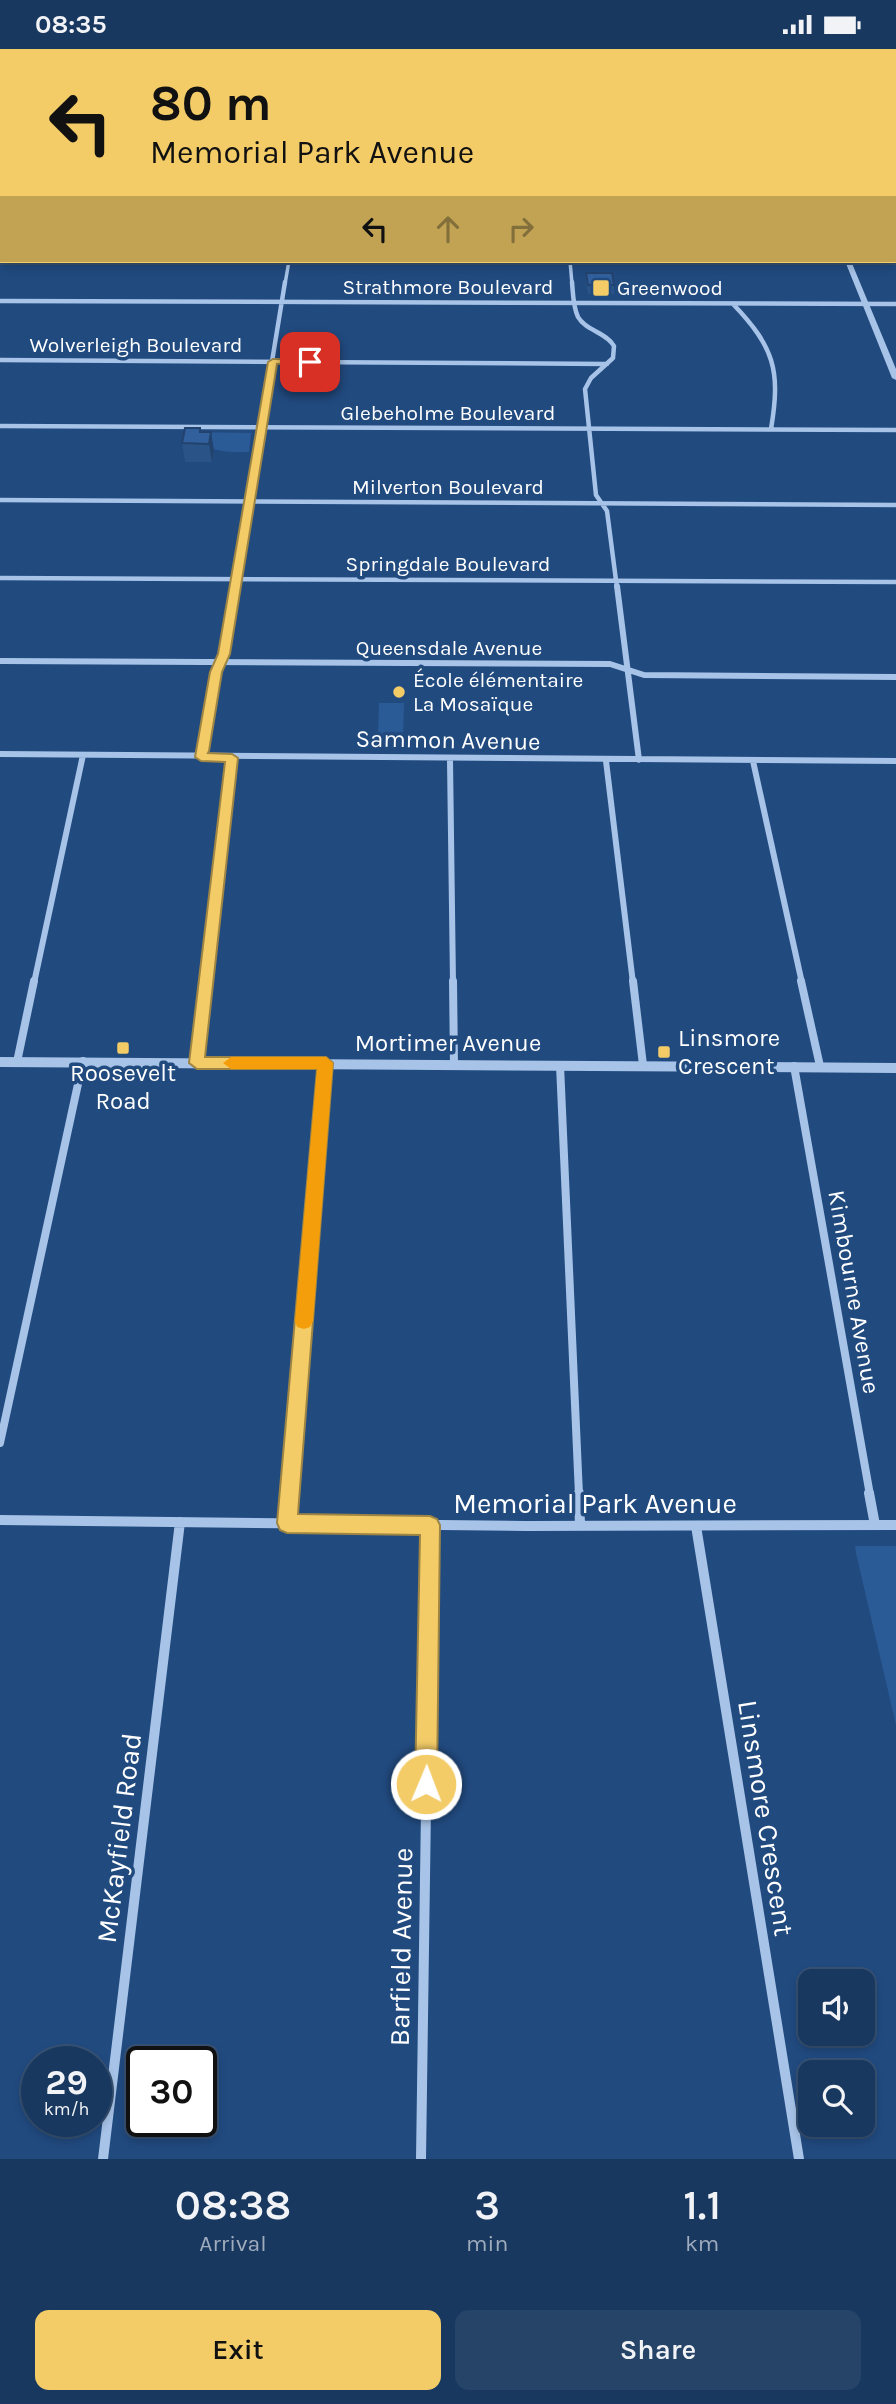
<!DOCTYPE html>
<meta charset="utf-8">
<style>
:root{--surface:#19385f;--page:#264368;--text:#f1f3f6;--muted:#9facbd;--line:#375274;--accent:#f3cc68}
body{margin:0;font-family:Karla,sans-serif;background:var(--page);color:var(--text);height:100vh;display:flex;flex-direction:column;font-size:26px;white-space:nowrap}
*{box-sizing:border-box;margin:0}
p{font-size:23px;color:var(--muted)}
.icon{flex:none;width:38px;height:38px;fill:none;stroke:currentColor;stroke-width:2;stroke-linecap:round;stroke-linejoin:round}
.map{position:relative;height:2110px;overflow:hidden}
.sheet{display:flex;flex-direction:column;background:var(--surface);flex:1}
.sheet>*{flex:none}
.hud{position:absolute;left:0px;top:0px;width:896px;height:214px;box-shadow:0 4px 10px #0003,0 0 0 2px var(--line);background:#f3cc68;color:#111;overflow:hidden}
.tools{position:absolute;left:798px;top:1920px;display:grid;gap:14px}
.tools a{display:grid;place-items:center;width:77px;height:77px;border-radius:14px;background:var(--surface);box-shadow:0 4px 10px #0003,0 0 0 2px var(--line);font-size:35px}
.speed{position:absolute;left:21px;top:1997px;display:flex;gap:14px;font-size:35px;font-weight:700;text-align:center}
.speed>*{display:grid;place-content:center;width:91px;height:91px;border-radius:50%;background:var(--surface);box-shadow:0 4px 10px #0003,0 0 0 2px var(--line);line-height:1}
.speed small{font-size:18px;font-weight:400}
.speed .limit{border:4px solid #111;border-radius:10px;background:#fff;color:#111}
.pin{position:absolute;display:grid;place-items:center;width:60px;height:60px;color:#fff;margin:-30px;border-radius:14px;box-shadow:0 4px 10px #0006}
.me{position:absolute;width:77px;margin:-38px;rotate:1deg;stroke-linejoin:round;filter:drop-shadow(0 0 5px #0008)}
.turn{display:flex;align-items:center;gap:24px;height:147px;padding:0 35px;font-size:32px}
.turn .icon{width:91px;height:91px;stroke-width:2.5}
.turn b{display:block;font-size:49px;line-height:60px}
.lanes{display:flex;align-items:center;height:66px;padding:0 35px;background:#0003;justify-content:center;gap:35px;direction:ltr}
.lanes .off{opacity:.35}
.eta{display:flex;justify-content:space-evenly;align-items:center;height:119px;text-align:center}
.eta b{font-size:42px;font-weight:600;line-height:49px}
.primary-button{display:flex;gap:14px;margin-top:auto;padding:14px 35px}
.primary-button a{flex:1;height:80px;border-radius:14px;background:var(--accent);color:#111;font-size:28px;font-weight:600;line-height:80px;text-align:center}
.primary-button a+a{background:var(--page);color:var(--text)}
.status{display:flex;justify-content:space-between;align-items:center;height:49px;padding:0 35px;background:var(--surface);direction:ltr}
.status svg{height:19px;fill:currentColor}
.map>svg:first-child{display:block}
</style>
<div class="status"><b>08:35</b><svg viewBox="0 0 49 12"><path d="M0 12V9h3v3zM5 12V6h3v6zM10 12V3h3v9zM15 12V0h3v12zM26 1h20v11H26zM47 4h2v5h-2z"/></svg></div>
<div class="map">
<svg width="896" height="2110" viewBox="0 0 896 2110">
<rect width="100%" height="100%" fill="#214a7f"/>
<!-- green -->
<path fill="#2b5b97" d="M186,383L251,384L249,403C232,403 216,403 201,396L202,387Z
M379,654H404L403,687H378Z
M855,1497H896V1676L856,1504Z"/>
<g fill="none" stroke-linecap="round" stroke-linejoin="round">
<!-- minor-far4 -->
<path stroke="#a7c3e7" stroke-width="3.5" d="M570,212L572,235
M285,235L289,212"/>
<!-- minor-far3 -->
<path stroke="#a7c3e7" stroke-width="4.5" d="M572,233C573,244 573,258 578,268C586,282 606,283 614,297L613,309L591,329L585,340L596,446L607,462L617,539
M0,252L896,255
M733,255C774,298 781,321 771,380
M0,311L607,315
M0,377L896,381
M0,451L896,456
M0,529L896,533
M235,539L285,233"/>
<!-- minor-far2 -->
<path stroke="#a7c3e7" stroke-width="6" d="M617,537L639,711
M0,612L610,615L644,626L896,628
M0,705L896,712
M201,708C211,650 226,595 235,537
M450,711L453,934
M606,712L633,934
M753,712L802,934
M34,934L83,706
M206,934L232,709"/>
<!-- minor-far1 -->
<path stroke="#a7c3e7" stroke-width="8" d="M453,932L454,1015
M633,932L643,1016
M801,932L820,1017
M17,1013L34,932
M197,1014L206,932
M560,1016L579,1446
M794,1017L870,1446
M0,1394L83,1012
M289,1446L326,1014"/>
<!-- minor -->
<path stroke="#a7c3e7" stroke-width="10" d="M579,1444L580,1477
M869,1444L875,1476
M0,1471L525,1477L896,1476
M287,1474L290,1444
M696,1477L799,2110
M103,2110L180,1473
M421,2110L430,1477"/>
<!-- tertiary -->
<path fill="#a7c3e7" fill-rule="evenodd" d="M762,0H768V2H763Z
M845,212H851L896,320V331L892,329Z
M0,1008L896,1014V1024L0,1018Z"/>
<!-- primary -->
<path fill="#e9f0fd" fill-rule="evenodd" d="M20,0H28L19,2Z
M0,39H2L0,46Z
M0,197H2V203H0Z
M894,200H896V206H894Z"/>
</g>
<!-- wall -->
<path fill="#2a5387" d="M41,0H220V2H41Z
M894,24H896V97H894Z
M586,224L614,236V245H588L586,233Z
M200,379L201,383L214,401L212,413H185L182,394Z"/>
<!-- shaded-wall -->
<path fill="#22436e" d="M211,383L214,401L212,413L209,395Z"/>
<!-- building -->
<path fill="#31609d" stroke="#22436e" stroke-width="2" d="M68,0H132L100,2H68Z
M177,0H215L207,2H178Z
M894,24H896V81H894Z
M586,224H612L614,236H588Z
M185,379H200V383H211L209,395L182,394Z"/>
<!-- route -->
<path fill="#f3cc68" stroke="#9e8544" stroke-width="2" d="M273,310H310L315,313L310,315H277L230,605L222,623L209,702L208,704L232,705L238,709L205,1008H326L333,1014L298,1465L430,1467L437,1470L440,1476L437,1735L434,1742L426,1746L419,1742L415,1735L420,1486L287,1484L280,1481L277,1474L317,1020H197L189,1014L225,713L201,712L195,708L210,623L218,605L268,313Z"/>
<!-- slow -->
<path fill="#f59e0b" d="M231,1008H326L333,1014L313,1272L310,1278L304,1280L297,1278L295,1272L317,1020H231L223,1014Z"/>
<!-- markers -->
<g fill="#f3cc68" stroke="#214a7f" stroke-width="2.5">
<rect x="592" y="230" width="18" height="18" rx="3.5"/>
<circle cx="399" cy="643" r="7"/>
<rect x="116" y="992" width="14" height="14" rx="3.5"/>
<rect x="657" y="996" width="14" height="14" rx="3.5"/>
</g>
<g text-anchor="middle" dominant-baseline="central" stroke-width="7" stroke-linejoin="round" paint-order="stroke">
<!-- far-street labels -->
<g font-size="21" fill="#fff" stroke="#214a7f">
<text x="448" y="238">Strathmore Boulevard</text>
<text x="136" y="296">Wolverleigh Boulevard</text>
<text x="448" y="364">Glebeholme Boulevard</text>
<text x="448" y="438">Milverton Boulevard</text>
<text x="448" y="515">Springdale Boulevard</text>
<text x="449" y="599">Queensdale Avenue</text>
</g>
<!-- far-poi labels -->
<g font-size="21" fill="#fff" stroke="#214a7f" text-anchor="start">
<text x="617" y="239">Greenwood</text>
<text x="413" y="631">École élémentaire<tspan x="413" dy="24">La Mosaïque</tspan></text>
</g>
<!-- street labels -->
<g font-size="24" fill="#fff" stroke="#214a7f">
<text transform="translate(448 691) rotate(1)">Sammon Avenue</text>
<text x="448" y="994">Mortimer Avenue</text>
<text transform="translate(854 1243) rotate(80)">Kimbourne Avenue</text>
</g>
<!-- poi labels -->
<g font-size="24" fill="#fff" stroke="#214a7f" text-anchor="start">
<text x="678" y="989">Linsmore<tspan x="678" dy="28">Crescent</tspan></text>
<text x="123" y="1024" text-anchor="middle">Roosevelt<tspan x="123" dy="28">Road</tspan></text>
</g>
<!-- near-street labels -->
<g font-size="28" fill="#fff" stroke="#214a7f">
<text x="595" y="1454">Memorial Park Avenue</text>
<text transform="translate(766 1769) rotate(81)">Linsmore Crescent</text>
<text transform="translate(119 1789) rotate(-83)">McKayfield Road</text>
<text transform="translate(401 1898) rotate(-89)">Barfield Avenue</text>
</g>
</g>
</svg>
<div class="tools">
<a><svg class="icon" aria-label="sound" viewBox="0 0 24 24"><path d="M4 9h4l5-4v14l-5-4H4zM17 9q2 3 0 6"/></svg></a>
<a><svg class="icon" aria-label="search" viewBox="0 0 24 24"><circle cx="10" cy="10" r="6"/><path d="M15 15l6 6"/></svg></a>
</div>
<div class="speed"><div>29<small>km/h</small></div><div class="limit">30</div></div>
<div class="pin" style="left:310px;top:313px;background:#d93025"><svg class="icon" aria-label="arrive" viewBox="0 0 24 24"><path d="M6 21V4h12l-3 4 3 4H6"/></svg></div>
<svg class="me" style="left:426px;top:1735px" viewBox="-20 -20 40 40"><circle r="17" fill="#f3cc68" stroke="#fff" stroke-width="3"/><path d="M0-11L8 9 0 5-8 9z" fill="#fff"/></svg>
<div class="hud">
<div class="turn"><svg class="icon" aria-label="left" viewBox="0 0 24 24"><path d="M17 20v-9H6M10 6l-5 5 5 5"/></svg><div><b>80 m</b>Memorial Park Avenue</div></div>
<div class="lanes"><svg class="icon" aria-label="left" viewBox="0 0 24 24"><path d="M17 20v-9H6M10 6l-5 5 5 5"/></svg><svg class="icon off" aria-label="ahead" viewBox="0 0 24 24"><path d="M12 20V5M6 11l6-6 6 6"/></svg><svg class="icon off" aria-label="right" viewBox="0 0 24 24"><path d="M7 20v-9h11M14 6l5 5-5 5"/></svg></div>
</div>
</div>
<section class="sheet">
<div class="eta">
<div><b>08:38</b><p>Arrival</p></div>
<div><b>3</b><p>min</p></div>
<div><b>1.1</b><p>km</p></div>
</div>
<div class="primary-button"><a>Exit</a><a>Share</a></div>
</section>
